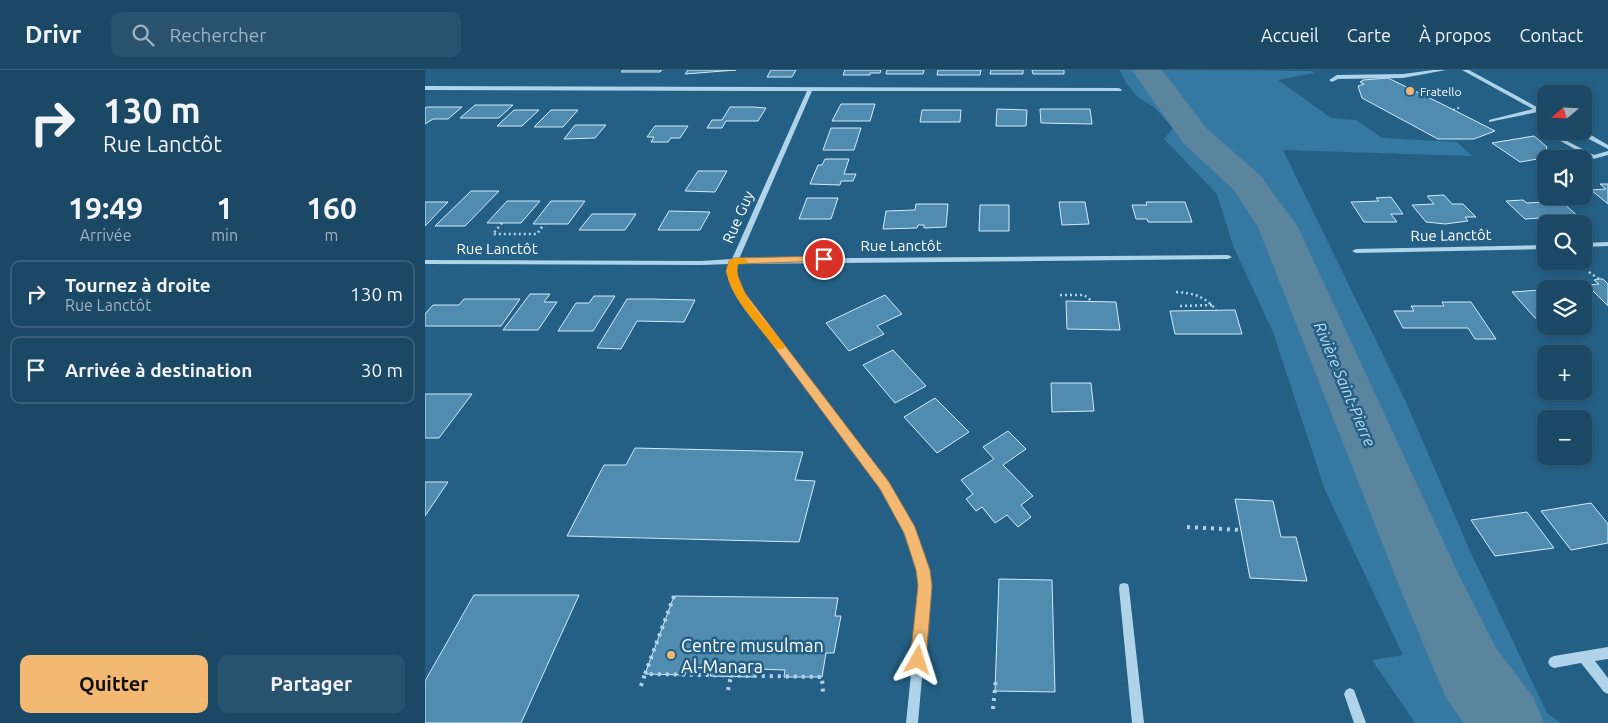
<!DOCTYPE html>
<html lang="fr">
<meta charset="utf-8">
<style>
:root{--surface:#1b4864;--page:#28526d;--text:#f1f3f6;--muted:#a0b2bf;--line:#396078;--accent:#f3b872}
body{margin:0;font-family:Ubuntu,sans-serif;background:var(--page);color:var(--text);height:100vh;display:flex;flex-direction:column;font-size:19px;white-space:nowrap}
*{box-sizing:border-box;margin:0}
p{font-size:16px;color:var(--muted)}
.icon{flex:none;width:28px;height:28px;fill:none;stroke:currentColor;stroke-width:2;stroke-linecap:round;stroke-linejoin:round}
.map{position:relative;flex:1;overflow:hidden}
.side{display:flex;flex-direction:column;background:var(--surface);width:425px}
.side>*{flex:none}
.top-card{background:#1b4864;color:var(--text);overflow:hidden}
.needle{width:32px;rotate:251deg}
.fabs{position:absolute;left:1112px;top:15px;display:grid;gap:10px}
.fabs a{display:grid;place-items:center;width:55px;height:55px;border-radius:10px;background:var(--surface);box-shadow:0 2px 8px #0003,0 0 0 1px var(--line);font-size:25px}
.pin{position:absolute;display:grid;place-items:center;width:42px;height:42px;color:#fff;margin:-21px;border:2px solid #fff;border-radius:50%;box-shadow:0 1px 5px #0007}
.me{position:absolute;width:55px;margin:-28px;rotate:6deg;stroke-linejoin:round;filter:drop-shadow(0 0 4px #0008)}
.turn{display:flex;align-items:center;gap:18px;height:105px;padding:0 20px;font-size:22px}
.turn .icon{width:65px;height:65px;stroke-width:2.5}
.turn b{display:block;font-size:35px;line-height:42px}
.eta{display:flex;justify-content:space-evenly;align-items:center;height:85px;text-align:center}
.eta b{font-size:30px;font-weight:600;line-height:35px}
.action{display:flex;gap:10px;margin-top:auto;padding:10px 20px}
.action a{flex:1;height:58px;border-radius:10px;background:var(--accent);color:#111;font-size:20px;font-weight:600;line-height:58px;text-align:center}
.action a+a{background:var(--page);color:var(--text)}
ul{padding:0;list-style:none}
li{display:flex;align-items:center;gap:15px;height:68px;margin:0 10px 8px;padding:0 10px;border:2px solid var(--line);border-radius:10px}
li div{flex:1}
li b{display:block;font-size:19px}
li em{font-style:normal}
header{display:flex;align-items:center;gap:30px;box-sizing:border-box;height:70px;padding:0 25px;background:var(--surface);border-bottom:1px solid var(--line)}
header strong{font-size:24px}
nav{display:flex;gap:28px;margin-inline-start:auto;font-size:18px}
.search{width:350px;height:45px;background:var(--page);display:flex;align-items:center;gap:12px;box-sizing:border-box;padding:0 18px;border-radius:10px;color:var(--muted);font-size:19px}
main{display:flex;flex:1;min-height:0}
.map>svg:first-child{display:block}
</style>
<header>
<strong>Drivr</strong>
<div class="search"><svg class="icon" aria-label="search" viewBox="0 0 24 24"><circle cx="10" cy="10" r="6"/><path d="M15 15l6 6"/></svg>Rechercher</div>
<nav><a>Accueil</a><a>Carte</a><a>À propos</a><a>Contact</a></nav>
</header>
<main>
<section class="side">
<div class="top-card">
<div class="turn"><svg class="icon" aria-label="right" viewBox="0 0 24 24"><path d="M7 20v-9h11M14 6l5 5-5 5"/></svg><div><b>130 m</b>Rue Lanctôt</div></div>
</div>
<div class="eta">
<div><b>19:49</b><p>Arrivée</p></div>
<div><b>1</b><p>min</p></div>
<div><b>160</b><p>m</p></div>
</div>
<ul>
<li><svg class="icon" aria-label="right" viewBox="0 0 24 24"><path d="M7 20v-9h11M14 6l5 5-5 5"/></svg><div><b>Tournez à droite</b><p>Rue Lanctôt</p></div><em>130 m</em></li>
<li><svg class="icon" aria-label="arrive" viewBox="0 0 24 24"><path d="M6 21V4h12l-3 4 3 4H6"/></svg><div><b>Arrivée à destination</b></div><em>30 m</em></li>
</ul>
<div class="action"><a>Quitter</a><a>Partager</a></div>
</section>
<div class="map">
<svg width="1183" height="653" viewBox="0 0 1183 653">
<rect width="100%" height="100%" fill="#246086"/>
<!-- green -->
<path fill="#3579a2" d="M695,0L887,1L889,3L853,10L906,48L931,50L957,68L1032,72L1047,86L858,80L980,330L1045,481L1122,643L1136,653H990L947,590L978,585L900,420L848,262L809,178L792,124L739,69L748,58L730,38L713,27L701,13Z"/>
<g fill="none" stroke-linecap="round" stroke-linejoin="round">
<!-- river -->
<path fill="#5b859f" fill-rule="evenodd" d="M707,0H737L782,59L835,105L873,157L1032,501L1071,578L1108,627L1119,653H1039L1021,628L977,523L833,157L809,120L758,73Z"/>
</g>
<!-- building -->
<path fill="#508cb0" stroke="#d3e9f7" d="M198,0H237L235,2H196Z
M263,0H311L260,4Z
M346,0H371L367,7H342Z
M420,0H456L455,3H445V5H418Z
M462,0H499L498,4H461Z
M513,0H556L555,5H512Z
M566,0H598V4H565Z
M607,0H639V4H608Z
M963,8L1021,36L1070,61L1049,69H1013L937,28L933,16L939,14L935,12L938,10Z
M416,34H450L445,51H407Z
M50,35H88L74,48H35Z
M2,37H37L23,49H8L0,54V38Z
M305,37H328L341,38L333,51H301L297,58H282L287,50H297Z
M572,39L602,40L601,56H571Z
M615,39H665L667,54L616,53Z
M89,40H114L97,56H72Z
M126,40H153L138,57H109Z
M497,40H536L535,52H495Z
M150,55H181L170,68L139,69Z
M230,56H263L255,68H246L243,72H226L229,67H222Z
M406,58H436L429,80H398Z
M1109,66L1122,77L1121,80L1130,86L1095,92L1067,73Z
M400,89H424L419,104H431L428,111H416L415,115L385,114L393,95H397Z
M273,101H302L290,122L260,121Z
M1175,114H1183V134L1166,120L1181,119Z
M46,121H74L40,156H10Z
M1019,125L1027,134H1038L1051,147H1040L1043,151L1020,154L1001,152L987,135L1009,134L1002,126Z
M966,127L978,144H966L972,152H939L926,132L954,131L951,128Z
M382,128H413L406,149H374Z
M1098,130L1102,133L1136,131L1156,149L1119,152L1115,148L1100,149L1081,131Z
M82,131H115L96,153H62Z
M126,131H160L143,154H108Z
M0,132H23L0,156Z
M634,132H660L664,154L637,155Z
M721,132H760L767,152H723L722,149H711L707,135H722Z
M491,134H523L521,157L499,158V155H493L492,158L458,159L461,141L490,140Z
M555,135H584V161H554Z
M244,141L285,142L275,160H233Z
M167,144H211L200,160H154Z
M1174,209H1178L1183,214V236L1162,215L1174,214L1169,210Z
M1115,220L1121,227V254L1113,248H1110L1087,222Z
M105,224H125L119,232H132L113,260H78Z
M460,225L477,244L452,256L459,264L424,281L401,253Z
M169,226H190L168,261H133L151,233H164Z
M39,229H95L76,256H0V244L8,235H34Z
M202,229H226L270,230L259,252L212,251L196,279L172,278Z
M641,231L691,232L695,260L642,259Z
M1017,232H1046L1071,269H1050L1043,258H978L969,241H989L986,236H1019Z
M810,240L817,264H750L745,241Z
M468,280L501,316L470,333L438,295Z
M626,313H666L669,341L627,342Z
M0,324H47L14,368H0Z
M510,328L544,362L512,383L479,347Z
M583,361L601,379L578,395L608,426L596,435L606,447L593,457L582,445L570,453L557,437L551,441L541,429L548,424L536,410L569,389L558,377Z
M210,378L378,382L370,410L390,411L374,472L142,466L179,395H201Z
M0,412H23L0,446Z
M810,429L848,431L856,467H871L882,511L825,508Z
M1166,433L1183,454V473L1146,480L1116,441Z
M1102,442L1129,478L1070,486L1046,450Z
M574,509L627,510L630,622L570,621Z
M49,525H154L96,653H0V611Z
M249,526L413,528L410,546H416L409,583H401L397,607H359L360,600L331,599L329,607L285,606L287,599H262L260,605L220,604Z"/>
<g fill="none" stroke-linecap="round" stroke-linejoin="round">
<!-- path-far2 -->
<path stroke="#afd3e9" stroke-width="2" stroke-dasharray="2 2.5" stroke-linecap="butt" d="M1028,40L1036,37"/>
<!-- path-far1 -->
<path stroke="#afd3e9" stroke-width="2.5" stroke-dasharray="2 3" stroke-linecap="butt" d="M77,153L68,164H112L119,154
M1164,202L1174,209
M751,222C768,223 780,226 791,240
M635,225H659L668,232
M755,236L788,235"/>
<!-- path -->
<path stroke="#afd3e9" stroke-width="4" stroke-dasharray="3 5" stroke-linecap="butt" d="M762,457L816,460
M249,526L220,604L397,607L398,622
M216,616L220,604
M303,620L306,606
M568,639L571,608"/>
<!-- minor -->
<path fill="#afd3e9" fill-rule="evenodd" d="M1008,0H1021L978,8L913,9L907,12L904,10L912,5L978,4Z
M1037,0H1044L1121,42V46L1113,42L1064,52V50L1108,39Z
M0,16L694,18L697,20L696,21H387L314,189L803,185L807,187L803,189L313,194L310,202L319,223L454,402L481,443L493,468L501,492L505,516L493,653H481L495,516L490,492L483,468L474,449L448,407L312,226L302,202L305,194L276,195L0,194V190L276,191L307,189L382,21L0,20Z
M1151,61H1159L1183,75V79L1156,65L1138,69L1169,85L1183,81V85L1168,89L1162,86L1148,89H1136L1157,83L1130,68L1152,62Z
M1183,172V176L1159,177V173Z
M1121,175V179L931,183L927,181L931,179Z
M699,513L703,514L704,518L719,653H707L694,518L695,514Z
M1183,577V589L1170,591L1183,608V624L1179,622L1156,593L1129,598L1125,596L1123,592L1125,588L1129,586Z
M925,618L929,620L941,653H929L919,624L921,620Z"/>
</g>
<!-- route -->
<path fill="#f3b872" stroke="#9e784a" d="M399,186L404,189L402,191L313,194L311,202L320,223L464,412L490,457L505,500L507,516L501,590L499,595L493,598L488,595L485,590L493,516L491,500L479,463L455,419L312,227L301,202L304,191L309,188Z"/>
<!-- slow -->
<path fill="#f59e0b" d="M318,188L323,191L322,193L313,194C307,218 344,255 358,273L360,276L358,279H351C337,260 304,226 302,203C301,199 303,195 304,191L309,188Z"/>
<!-- markers -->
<g fill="#f3b872" stroke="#246086" stroke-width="2">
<circle cx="985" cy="21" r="5"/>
<circle cx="246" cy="585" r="5"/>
</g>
<g text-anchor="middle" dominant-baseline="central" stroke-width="5" stroke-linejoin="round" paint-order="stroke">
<!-- far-poi labels -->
<g font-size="12" fill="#fff" stroke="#246086" text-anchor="start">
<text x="995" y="21">Fratello</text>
</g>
<!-- street labels -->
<g font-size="15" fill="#fff" stroke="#246086">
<text transform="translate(313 147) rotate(-66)">Rue Guy</text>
<text transform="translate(1026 165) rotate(-1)">Rue Lanctôt</text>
<text x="476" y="175">Rue Lanctôt</text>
<text x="72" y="178">Rue Lanctôt</text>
</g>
<!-- water labels -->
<g font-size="16" font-style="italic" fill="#badcf0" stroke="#246086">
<text transform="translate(920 314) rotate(67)">Rivière Saint-Pierre</text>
</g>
<!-- near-poi labels -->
<g font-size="18" fill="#fff" stroke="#246086" text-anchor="start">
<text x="256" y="575">Centre musulman<tspan x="256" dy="21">Al-Manara</tspan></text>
</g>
</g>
</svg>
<div class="fabs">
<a><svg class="needle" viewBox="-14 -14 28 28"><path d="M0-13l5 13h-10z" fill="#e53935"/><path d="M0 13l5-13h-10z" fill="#a0b2bf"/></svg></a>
<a><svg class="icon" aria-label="sound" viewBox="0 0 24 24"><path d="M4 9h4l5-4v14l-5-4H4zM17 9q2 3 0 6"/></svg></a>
<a><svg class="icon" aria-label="search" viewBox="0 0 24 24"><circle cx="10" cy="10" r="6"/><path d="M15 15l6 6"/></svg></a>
<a><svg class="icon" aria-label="layers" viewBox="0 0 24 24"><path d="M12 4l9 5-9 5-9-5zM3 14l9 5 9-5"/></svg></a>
<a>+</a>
<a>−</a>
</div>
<div class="pin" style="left:399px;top:189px;background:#d93025"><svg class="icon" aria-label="arrive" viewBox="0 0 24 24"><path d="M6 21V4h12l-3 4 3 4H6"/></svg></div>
<svg class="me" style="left:493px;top:590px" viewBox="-20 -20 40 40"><path d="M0-17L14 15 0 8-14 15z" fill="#f3b872" stroke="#fff" stroke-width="4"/></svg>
</div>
</main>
